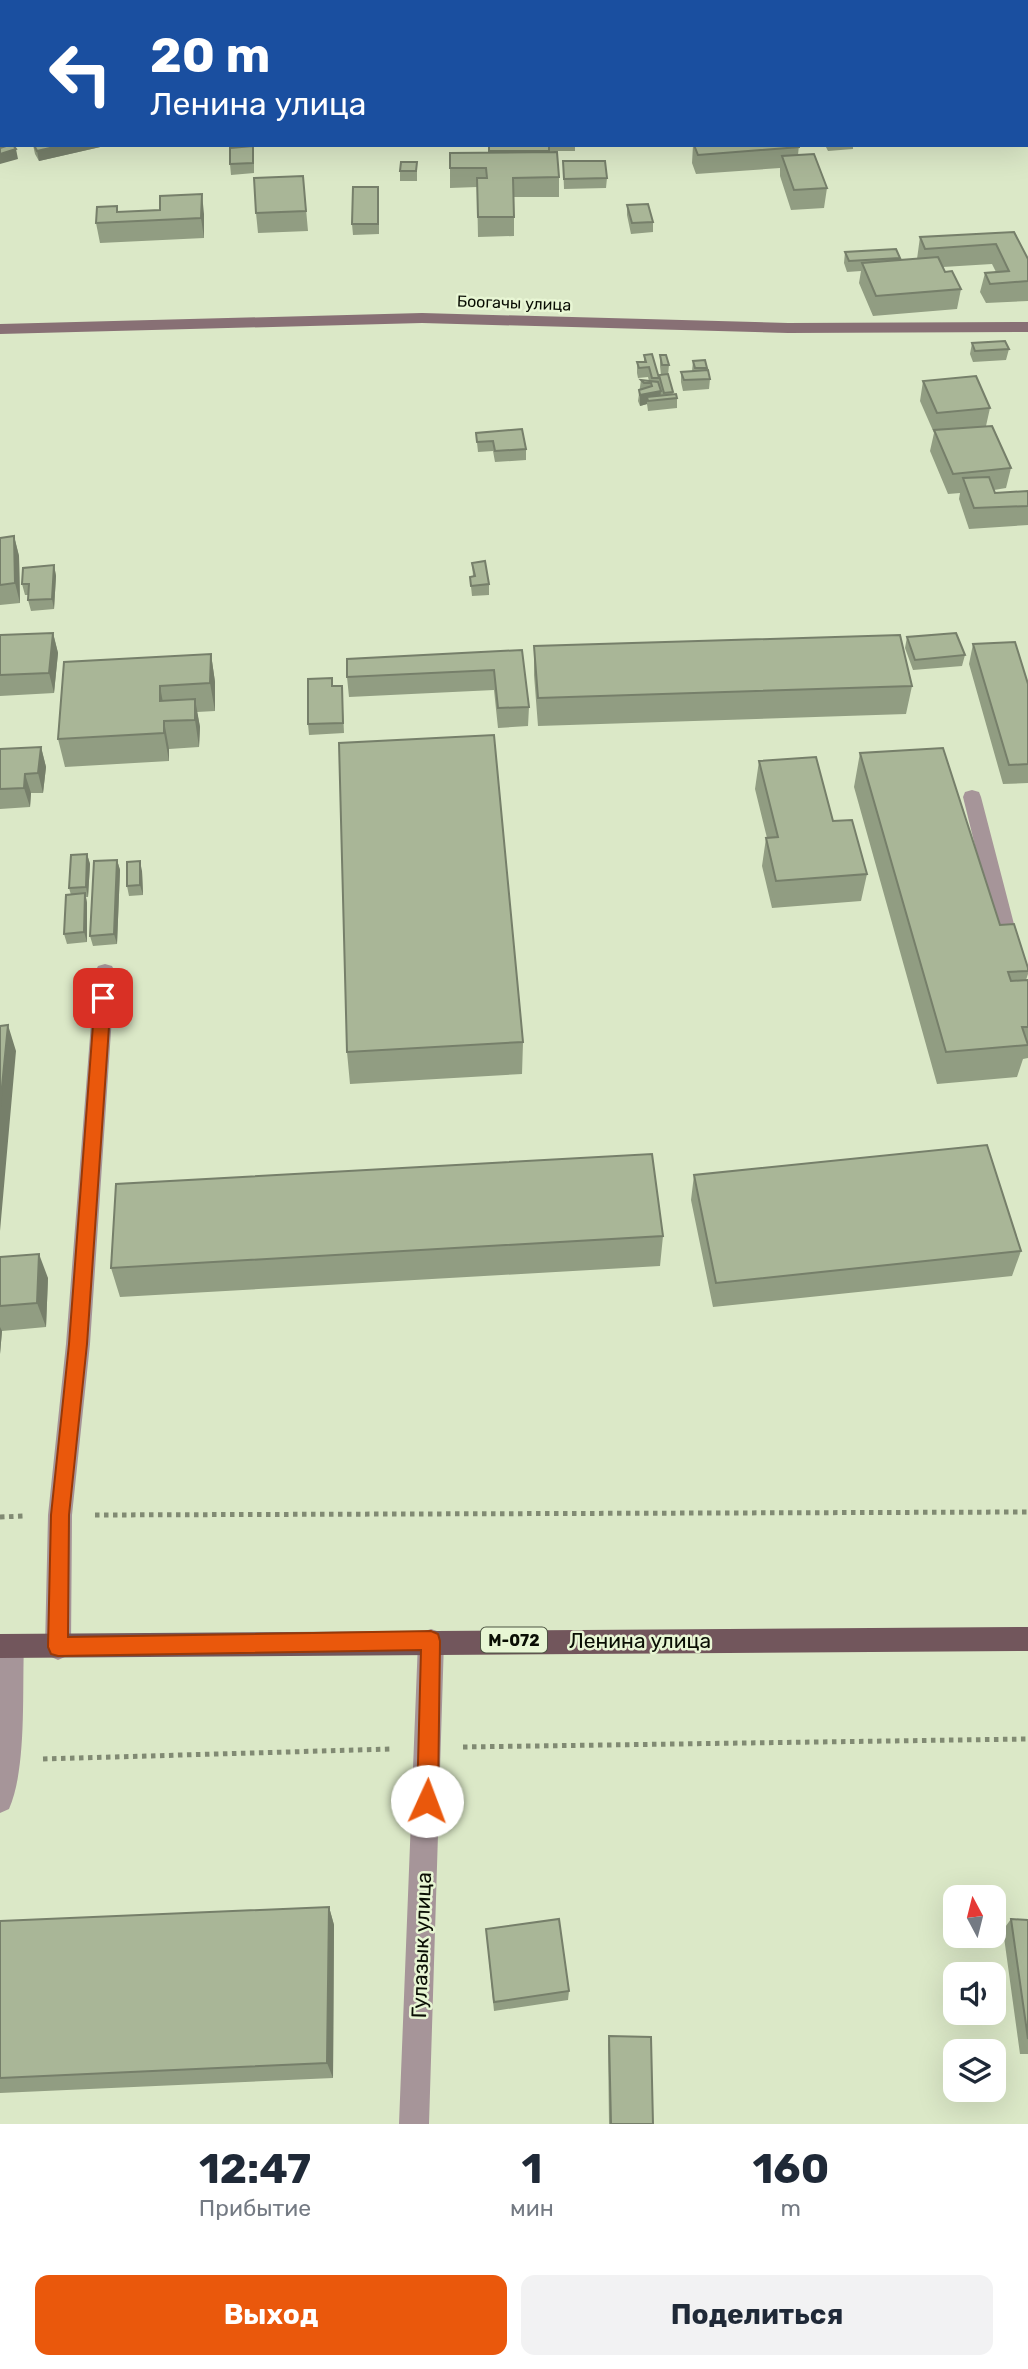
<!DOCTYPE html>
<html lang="ru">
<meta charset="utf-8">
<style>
:root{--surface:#fff;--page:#f2f2f3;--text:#1f2937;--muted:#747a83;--accent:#ea580c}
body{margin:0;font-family:Rubik,sans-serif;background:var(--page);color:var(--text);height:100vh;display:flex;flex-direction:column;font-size:26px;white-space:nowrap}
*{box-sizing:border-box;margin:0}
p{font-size:23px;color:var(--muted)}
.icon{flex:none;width:38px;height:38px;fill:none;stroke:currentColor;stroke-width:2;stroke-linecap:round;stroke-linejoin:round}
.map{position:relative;height:2124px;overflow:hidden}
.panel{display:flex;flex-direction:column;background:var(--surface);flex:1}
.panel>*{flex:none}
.top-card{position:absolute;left:0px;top:0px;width:1029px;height:147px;box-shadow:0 7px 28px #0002;background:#1a4fa0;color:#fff;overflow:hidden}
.needle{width:46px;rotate:353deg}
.tools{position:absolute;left:943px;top:1885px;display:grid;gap:14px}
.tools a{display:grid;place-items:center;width:63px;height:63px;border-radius:14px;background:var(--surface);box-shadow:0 7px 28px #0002;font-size:35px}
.pin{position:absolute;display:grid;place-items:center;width:60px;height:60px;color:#fff;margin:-30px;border-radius:14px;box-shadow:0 4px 10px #0006}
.me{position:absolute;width:77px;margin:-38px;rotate:2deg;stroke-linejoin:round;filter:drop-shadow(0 0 5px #0008)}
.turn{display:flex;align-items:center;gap:24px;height:147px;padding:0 35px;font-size:32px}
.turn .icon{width:91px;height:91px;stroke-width:2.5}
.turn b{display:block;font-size:49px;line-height:60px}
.eta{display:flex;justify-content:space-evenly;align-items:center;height:119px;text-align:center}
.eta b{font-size:42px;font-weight:700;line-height:49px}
.action{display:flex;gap:14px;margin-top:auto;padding:14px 35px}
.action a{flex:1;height:80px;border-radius:14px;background:var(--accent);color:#fff;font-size:28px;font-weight:700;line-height:80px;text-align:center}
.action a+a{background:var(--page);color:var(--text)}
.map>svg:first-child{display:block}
</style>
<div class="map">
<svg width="1028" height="2124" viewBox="0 0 1028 2124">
<rect width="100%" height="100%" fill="#dbe8c7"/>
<!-- water -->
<path fill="#86a451" d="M0,0H227L2,2L0,49Z"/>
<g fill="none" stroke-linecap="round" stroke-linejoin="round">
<!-- path -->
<path stroke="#818a73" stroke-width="5" stroke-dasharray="4.5 4.5" stroke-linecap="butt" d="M95,1515L1028,1512
M0,1517L24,1516
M463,1747L1028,1739
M43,1759L391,1749"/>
<!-- lane -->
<path fill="#a69599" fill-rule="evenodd" d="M972,790L979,792L981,797L1021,951L1018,956L1011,959L1004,956L1001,951L963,797L965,792Z
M105,964L112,966L115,972L90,1344L72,1515L71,1647L67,1656L58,1660L49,1656L45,1647L48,1515L66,1344L95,972L98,966Z"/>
<!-- street -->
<path fill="#a69599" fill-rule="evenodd" d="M431,1629L440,1632L444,1641L429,2124H399L418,1641L422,1632Z
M11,1634L20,1637L24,1646C22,1692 27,1768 9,1809L0,1813V1642L2,1637Z"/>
<!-- secondary -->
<path fill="#887075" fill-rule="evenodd" d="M422,313L788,323L1028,322V332L788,333L422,323L0,334V324Z"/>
<!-- primary -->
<path fill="#72565c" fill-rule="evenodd" d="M1028,1627V1651L0,1658V1634Z"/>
</g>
<!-- wall -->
<path fill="#919d82" d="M33,145H109L39,161L35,154Z
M489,145H575V151H549L559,177V197H514V236L478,237L477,187L450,188V153H489Z
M693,145H799L798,155L827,188L824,208L791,210L780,176V168L696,174L692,163Z
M825,145H853V149L828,151Z
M254,157V173L231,175L230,164Z
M563,161L607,178L606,188L564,189Z
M417,162V181H400V171Z
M303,176L308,231L258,233L256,213Z
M379,197V234L353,235L352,224Z
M627,205L653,222V232L631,234L627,215Z
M204,214V238L100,243L96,223Z
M1014,232L1028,259V301L986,303L980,292L985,273L996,272L992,264L943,267L945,272L961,289L957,309L873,316L859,283L861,271L847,272L844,263L845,252L900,258V260L917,259L920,237Z
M972,343L1009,349L1006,360L973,362L970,354Z
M644,355L659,377L661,375L660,366V355L669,365L668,375L673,394L677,398V408L648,411L647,404L640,406L638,401L641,380L649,381L648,377L638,378L637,373V362H644Z
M693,361L707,368L710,379L709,389L683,391L681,382V372L692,371Z
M923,381L990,408L986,426L1011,468L1006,488L994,490L995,493L1028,491V525L969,529L959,499L960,493L948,494L930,451L934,433L920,401Z
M476,433L526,449V460L495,462L493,451L478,452Z
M14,536L19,556L20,603L0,605V538Z
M472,563L489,584V595L472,596L470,577L473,576Z
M54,565L56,576L54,609L31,611L28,600V595H25L22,584Z
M53,633L58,653L54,693L0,696V635Z
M907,637L965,655L962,666L913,670L905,648Z
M973,644L1028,684V783L1003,784L969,664Z
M534,646L912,686L906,714L538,726L534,675Z
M522,650L529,707L528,726L498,728L494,690L349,697L347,677Z
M211,654L215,682V711L197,712L200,727L199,747L169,749V761L65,767L58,739Z
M332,686H342L344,733L309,735L308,724Z
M41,747L46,767L43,793H31L30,807L0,809V749Z
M860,753L1000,925L1028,968V974L1026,980H1028V1058L1023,1059L1017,1077L937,1084L854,787Z
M759,761L833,821L867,874L861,901L772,908L762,866L766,838H767L755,789Z
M87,854L90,864L88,897H86L87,903V942L67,944L64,934L71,895L69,888Z
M117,860L120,870L117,944L93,946L90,936Z
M142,871L143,895L129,896L127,886Z
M523,1042L522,1074L350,1084L347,1052Z
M694,1175L1021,1251L1012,1276L713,1307L691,1200Z
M663,1236L660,1266L120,1297L111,1268Z
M0,1257L48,1278L46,1327L2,1331L0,1354Z
M329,1907L334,1925L333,2078L0,2093V1921Z
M1011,1919L1028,1920V2054H1020L1003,1930Z
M486,1929L569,1991L568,2000L494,2011Z
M609,2036L653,2124H609L608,2045Z"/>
<!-- shaded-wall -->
<path fill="#767f6a" d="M2,120V140L0,141V121Z
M63,145H109L39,161L37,151Z
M16,149L18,159L0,164V154Z
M202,194L204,214V238L201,218Z
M661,391L660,400L647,397V404L640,406V395Z
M14,536L19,556L20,603L15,583Z
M54,565L56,576L54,609L52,599Z
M53,633L58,653L54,693L49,673Z
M211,654L215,682V711L210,683Z
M160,686L165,714L164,721L169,749V761L164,733L160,701Z
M195,699L200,727L199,747L195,720Z
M41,747L46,767L43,793L38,773Z
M25,774L31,793L30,807L24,788Z
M87,854L90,864L88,897L86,887Z
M117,860L120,870L117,944L114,934Z
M140,861L142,871L143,895L140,885Z
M85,893L87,903V942L84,932Z
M8,1025L16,1051L0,1231V1107Z
M39,1254L48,1278L46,1327L37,1303Z
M0,1327L2,1331L0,1354Z
M329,1907L334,1925L333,2078L327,2063Z"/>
<!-- building -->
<path fill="#a9b697" stroke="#767f6a" stroke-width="2" d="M495,0H531L532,2H495Z
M991,0H1028V15L1027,2H990Z
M2,79V120L0,121V80Z
M9,145H13L16,149L0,154V148Z
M34,145H63L37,151Z
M489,145H549V151H489Z
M694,145H799V147L698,155Z
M253,146V163L230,164V148Z
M557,152L559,177L513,178L514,217H478L477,178H487L486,168H450V153Z
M814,154L827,188L794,190L782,156Z
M563,161H605L607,178L564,179Z
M401,162H417L416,171H400Z
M303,176L306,211L256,213L254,178Z
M353,187H378V224H352Z
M202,194L201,218L96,223L97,207L117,206V212L160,210V196Z
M648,204L653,222L632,223L627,205Z
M1014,232L1028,259V281L990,284L985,273L1009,271L996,244L925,249L920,237Z
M896,249L900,258L849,261L845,252Z
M938,257L945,272L952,271L961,289L876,296L862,263Z
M1005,341L1009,349L975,351L972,343Z
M652,354L659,378H652L649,367L639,368L637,362H646L644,355Z
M660,355H666L669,365H662Z
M705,360L707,368H695L693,361Z
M708,370L710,379L684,380L681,372Z
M668,374L673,392L664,393L659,375Z
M976,376L990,408L937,413L923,381Z
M641,380L658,382L661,391L640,395L639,390L652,386L651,383H644Z
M676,394L677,398L648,401L647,397Z
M992,426L1011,468L953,474L934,430Z
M522,429L526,449L495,451L493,441L477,442L476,433Z
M989,477L995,493L1028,491V506L974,508L963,478Z
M14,536L15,583L0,585V538Z
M485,561L489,584L471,586L470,577L475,576L472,563Z
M54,565L52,599L28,600L29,584H22L23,568Z
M53,633L49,673L0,675V635Z
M956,633L965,655L915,660L907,637Z
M900,635L912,686L538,698L534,646Z
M1015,642L1028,684V764L1009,765L973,644Z
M522,650L529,707L498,708L494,670L347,677V659Z
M211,654L210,683L160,686V701L195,699V720L164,721V733L58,739L64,662Z
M332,678V686H342L343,723L308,724V679Z
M494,735L523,1042L347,1052L339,743Z
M41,747L38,773L25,774L24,788L0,789V749Z
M943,748L1000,925L1014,924L1028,968V971L1008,972L1011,981L1028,980V1027H1022L1028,1045L946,1052L860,753Z
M816,757L833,821L852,820L867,874L776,881L766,838L778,837L759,761Z
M87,854L86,887L69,888L71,855Z
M117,860L114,934L90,936L94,861Z
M140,861V885L127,886V862Z
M85,893L84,932L64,934L66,895Z
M8,1025L0,1107V1026Z
M987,1145L1021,1251L716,1283L694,1175Z
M652,1154L663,1236L111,1268L116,1184Z
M39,1254L37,1303L0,1306V1257Z
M329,1907L327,2063L0,2078V1921Z
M559,1919L569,1991L494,2002L486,1929Z
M1011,1919L1028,1920V2039Z
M609,2036L651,2037L653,2124H611Z"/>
<!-- route -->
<path fill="#ea580c" stroke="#983908" stroke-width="2" d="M103,992L111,998L87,1344L69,1515L68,1637L431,1631L438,1634L440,1641L438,1801L435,1808L427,1811L420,1808L417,1801L421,1650L58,1656L51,1654L48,1647L51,1515L69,1344L95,998Z"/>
<g text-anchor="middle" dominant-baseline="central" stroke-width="5" stroke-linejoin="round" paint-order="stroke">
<!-- far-street labels -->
<g font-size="16" fill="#0a0e04" stroke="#e8f6d4">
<text transform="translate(514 303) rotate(2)">Боогачы улица</text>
</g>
<!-- shield labels -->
<rect fill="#e8f6d4" stroke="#4d5442" stroke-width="2" x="481" y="1627.5" width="66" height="25" rx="5"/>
<g font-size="16" font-weight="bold" fill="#0a0e04">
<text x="514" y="1640">М-072</text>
</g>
<!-- near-street labels -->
<g font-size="21" fill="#0a0e04" stroke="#e8f6d4">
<text x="640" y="1640">Ленина улица</text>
<text transform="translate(421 1945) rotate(-88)">Гулазык улица</text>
</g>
</g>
</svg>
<div class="tools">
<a><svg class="needle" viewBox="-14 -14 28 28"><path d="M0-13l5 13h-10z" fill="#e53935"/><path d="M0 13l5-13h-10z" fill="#747a83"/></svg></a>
<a><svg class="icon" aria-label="sound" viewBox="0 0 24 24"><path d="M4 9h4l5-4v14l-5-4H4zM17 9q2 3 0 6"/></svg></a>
<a><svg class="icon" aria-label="layers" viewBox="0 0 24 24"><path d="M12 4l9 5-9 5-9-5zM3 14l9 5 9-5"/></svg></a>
</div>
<div class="pin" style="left:103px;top:998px;background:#d93025"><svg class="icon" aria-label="arrive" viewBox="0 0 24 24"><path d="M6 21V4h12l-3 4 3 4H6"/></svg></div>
<svg class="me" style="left:427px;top:1801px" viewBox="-20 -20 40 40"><circle r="19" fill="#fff"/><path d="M0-13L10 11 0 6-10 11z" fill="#ea580c"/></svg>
<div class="top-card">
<div class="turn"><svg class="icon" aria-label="left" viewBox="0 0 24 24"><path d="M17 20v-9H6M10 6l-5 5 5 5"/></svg><div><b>20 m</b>Ленина улица</div></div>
</div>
</div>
<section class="panel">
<div class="eta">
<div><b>12:47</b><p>Прибытие</p></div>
<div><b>1</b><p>мин</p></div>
<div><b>160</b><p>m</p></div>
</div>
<div class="action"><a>Выход</a><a>Поделиться</a></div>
</section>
